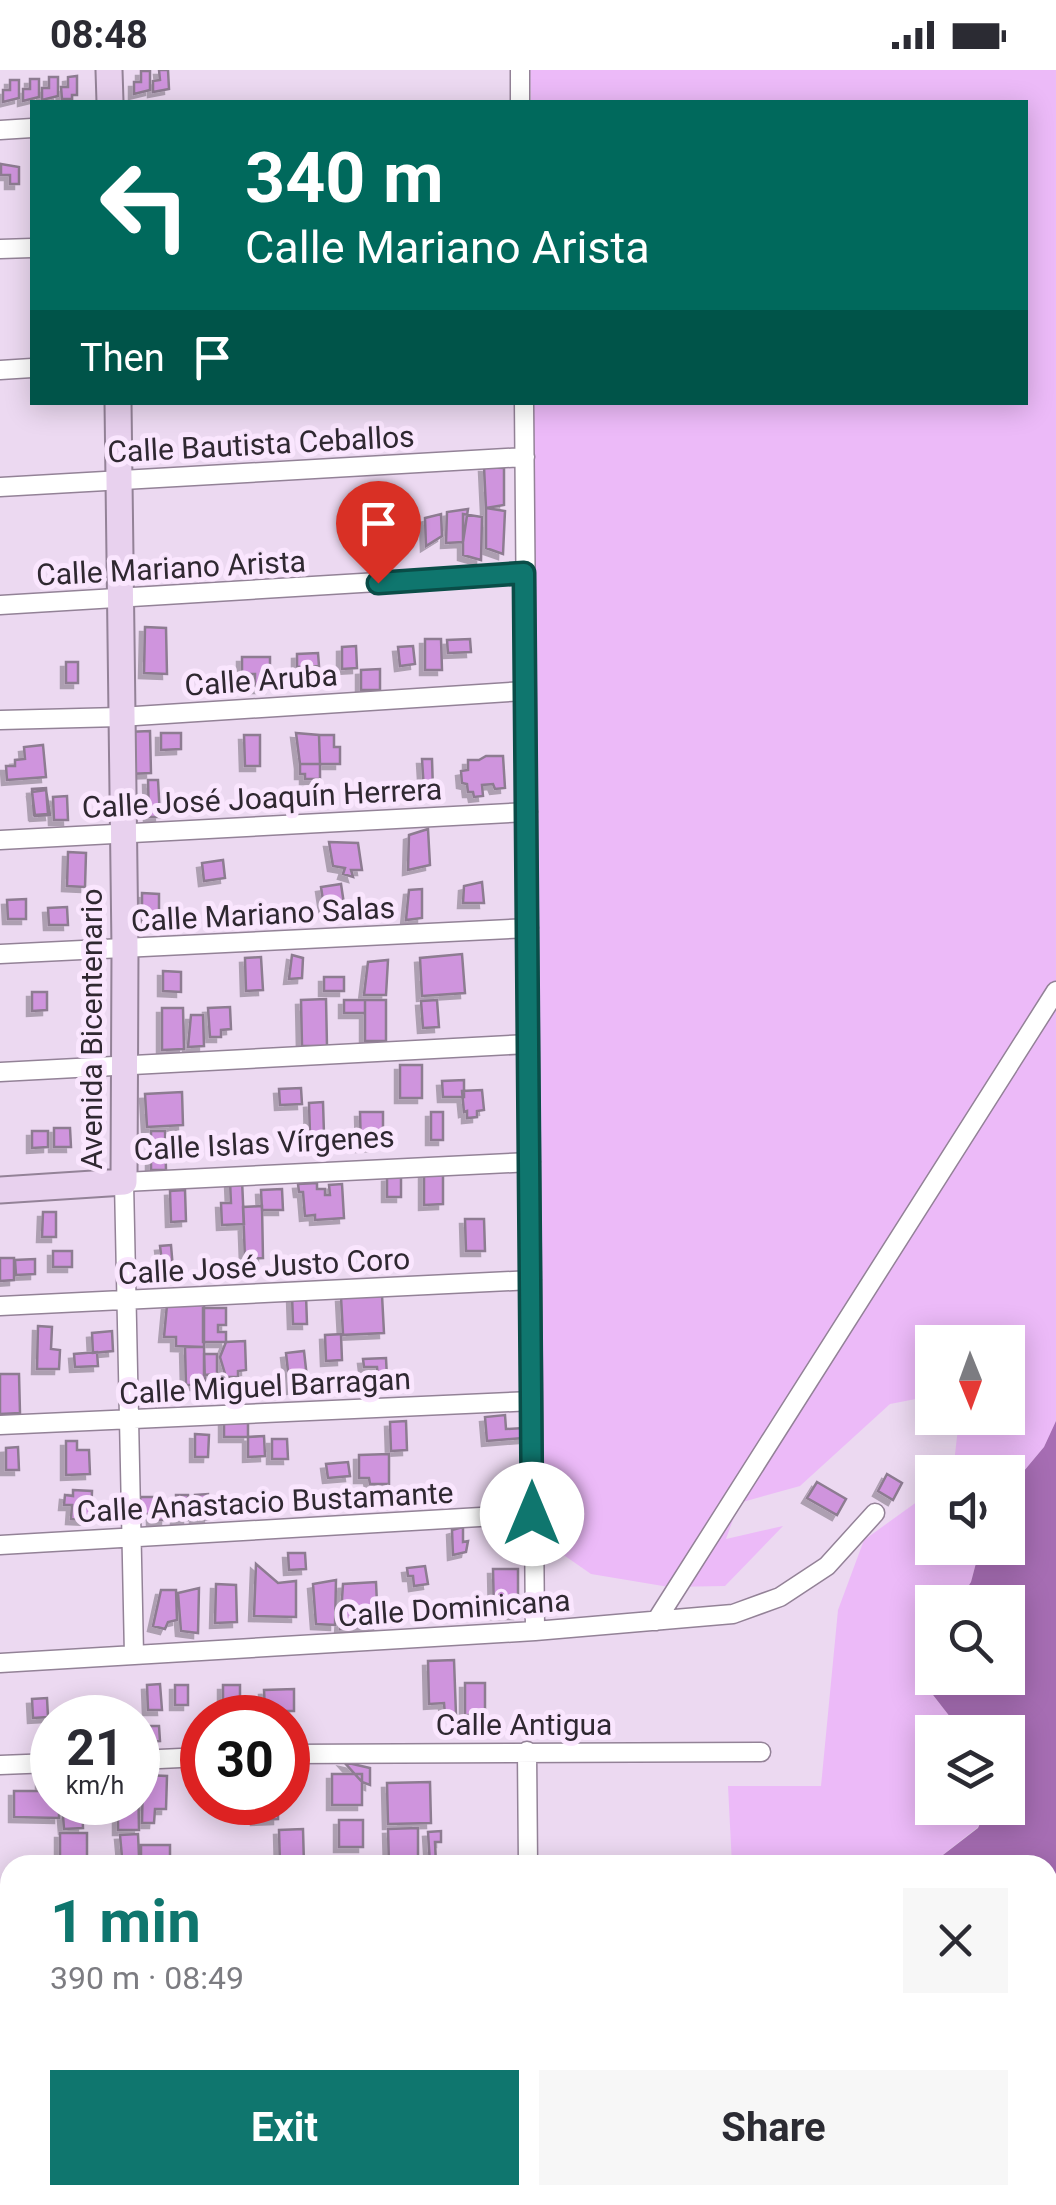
<!DOCTYPE html>
<meta charset="utf-8">
<style>
:root{--surface:#fff;--page:#f7f7f7;--text:#2b2b33;--muted:#7c7c81;--accent:#0f766e}
body{margin:0;font-family:Roboto,sans-serif;background:var(--page);color:var(--text);height:100vh;display:flex;flex-direction:column;font-size:38px;white-space:nowrap}
*{box-sizing:border-box;margin:0}
p{font-size:32px;color:var(--muted)}
.icon{flex:none;width:55px;height:55px;fill:none;stroke:currentColor;stroke-width:2;stroke-linecap:round;stroke-linejoin:round}
.map{position:relative;flex:1;overflow:hidden}
.side{position:absolute;left:0px;top:1785px;width:1058px;height:350px;display:flex;flex-direction:column;background:var(--surface);border-radius:30px 30px 0 0;box-shadow:0 5px 25px #0003}
.side>*{flex:none}
.banner{position:absolute;left:30px;top:30px;width:998px;height:305px;border-radius:0px;box-shadow:0 5px 25px #0003;background:#00695c;color:#fff;overflow:hidden}
.needle{width:65px;rotate:179deg}
.buttons{position:absolute;left:915px;top:1255px;display:grid;gap:20px}
.buttons a{display:grid;place-items:center;width:110px;height:110px;border-radius:0px;background:var(--surface);box-shadow:0 5px 25px #0003;font-size:50px}
.speed{position:absolute;left:30px;top:1625px;display:flex;gap:20px;font-size:50px;font-weight:700;text-align:center}
.speed>*{display:grid;place-content:center;width:130px;height:130px;border-radius:50%;background:var(--surface);box-shadow:0 5px 25px #0003;line-height:1}
.speed small{font-size:25px;font-weight:400}
.speed .limit{border:15px solid #d22;background:#fff;color:#111}
.pin{position:absolute;display:grid;place-items:center;width:85px;height:85px;color:#fff;margin:-102px -42px;border-radius:50% 50% 50% 0;rotate:-45deg;box-shadow:0 0 10px #0007}
.pin .icon{rotate:45deg}
.me{position:absolute;width:110px;margin:-55px;rotate:0deg;stroke-linejoin:round;filter:drop-shadow(0 0 8px #0008)}
.turn{display:flex;align-items:center;gap:35px;height:210px;padding:0 50px;font-size:45px}
.turn .icon{width:130px;height:130px;stroke-width:2.5}
.turn b{display:block;font-size:70px;line-height:85px}
.then{display:flex;align-items:center;height:95px;padding:0 50px;background:#0003;gap:20px;font-size:38px}
.round{display:grid;place-items:center;flex:none;width:105px;height:105px;border-radius:0px;background:var(--page)}
.summary{display:flex;align-items:center;justify-content:space-between;height:170px;padding:0 50px}
h1{font-size:60px;font-weight:700;line-height:75px;color:var(--accent)}
.action{display:flex;gap:20px;margin-top:auto;padding:20px 50px}
.action a{flex:1;height:115px;border-radius:0px;background:var(--accent);color:#fff;font-size:40px;font-weight:700;line-height:115px;text-align:center}
.action a+a{background:var(--page);color:var(--text)}
.status{display:flex;justify-content:space-between;align-items:center;height:70px;padding:0 50px;background:var(--surface);direction:ltr}
.status svg{height:28px;fill:currentColor}
.map>svg:first-child{display:block}
</style>
<div class="status"><b>08:48</b><svg viewBox="0 0 49 12"><path d="M0 12V9h3v3zM5 12V6h3v6zM10 12V3h3v9zM15 12V0h3v12zM26 1h20v11H26zM47 4h2v5h-2z"/></svg></div>
<div class="map">
<svg width="1056" height="2135" viewBox="0 0 1056 2135">
<defs>
<filter id="shadow"><feDropShadow dx="-5" dy="5" stdDeviation="0" flood-color="#0004"/></filter>
</defs>
<rect width="100%" height="100%" fill="#ecd9f1"/>
<!-- green -->
<path fill="#ecbaf8" d="M530,0H1056V1351L1044,1377L1008,1420V1402H953L958,1358L948,1348H1008V1272H932V1333L926,1327L890,1334L800,1416L739,1433L726,1469L783,1456L725,1516L669,1517L591,1504L542,1470L534,333L1025,332V32H531Z
M932,1421V1478H980L971,1512L958,1532H932V1576L916,1603L954,1652L966,1662H932V1738H987L978,1757L930,1795H732L728,1716H821L838,1540L864,1470Z
M584,2125H829L831,2135H585Z"/>
<!-- water -->
<path fill="#a66db3" d="M1056,1351V2135H831L829,2125H1048V1795H930L978,1758L987,1738H1008V1662H966L954,1652L916,1603L932,1576V1608H1008V1532H958L971,1512L980,1478H1008V1420L1044,1377Z"/>
<!-- building -->
<path fill="#cf94dd" stroke="#8d7c91" stroke-width="2.5" filter="url(#shadow)" d="M159,0H168L169,19L153,22V11L160,10Z
M141,1H150V20L134,24V12H141Z
M77,6V25H72V29H62L61,17H68V7Z
M49,7H58V26L42,30V18H49Z
M30,9H39V27L23,31V19H30Z
M10,10H19V28L3,32V20H10Z
M1,94L19,97V114H10V105H1Z
M484,397L504,398V435L486,438Z
M486,438L505,441L503,484L486,478Z
M468,439L463,472L446,473L447,442Z
M441,444L442,466L426,476L425,448Z
M463,444L482,447L481,490L463,485Z
M145,557L166,558L167,604L144,603Z
M425,569H441L442,600H425Z
M470,569L471,582L448,583L447,570Z
M356,576L357,598L342,599V577Z
M413,576L415,594L400,596L398,577Z
M318,583L319,596L297,597V584Z
M242,587H270V618H255V604H242Z
M66,592H78V613H66Z
M380,599V620H361V600Z
M150,661L151,703L128,704L126,662Z
M161,663H181V679L161,680Z
M296,663L319,665L320,694H300Z
M244,665H260V696H245Z
M319,665H334V677H340V694H320Z
M43,675L46,707L7,710L6,696H15V690L25,689L24,677Z
M486,686H503L505,718L495,719L493,714L482,715L483,726L474,727L473,722H468L467,714L462,713L461,701L468,700V690H479Z
M422,689H432L433,721H424Z
M300,694H320V709H305V704H300Z
M148,710H158L160,747H149Z
M46,718L48,744L34,745L32,719Z
M46,720L50,745L35,746L32,722Z
M67,726L68,750H54L53,727Z
M428,759L430,795L408,800L409,765Z
M329,772L358,773L362,800H351L353,807L343,804L345,798L333,796Z
M68,782L86,783L85,817L67,816Z
M223,790L225,808L204,811L202,793Z
M482,812L484,833H463L464,816Z
M341,814L344,834L324,837L321,817Z
M422,819V848L406,850L409,820Z
M142,823L159,824V852H142Z
M26,829V849H8L7,830Z
M67,837L68,855H49L48,838Z
M462,884L465,923L422,926L420,888Z
M292,885L303,888L302,908L289,909Z
M261,887L263,920L246,921L245,888Z
M388,890L386,925H364L368,892Z
M163,901L181,902V922L163,921Z
M324,907H344V921H324Z
M32,922H47V940L32,941Z
M326,929L327,976H302L301,930Z
M344,930H365V943H344Z
M365,930H386V971H365Z
M437,930L439,957L423,958L421,931Z
M230,937L231,959L221,960V967H210L208,938Z
M162,938H183L184,979L162,980Z
M191,945H203L204,976L188,977Z
M400,995H422V1028H400Z
M464,1010V1027H443L442,1011Z
M301,1018L302,1034L280,1035L279,1019Z
M482,1020L484,1040L477,1041V1047L467,1048V1041L464,1042L462,1021Z
M182,1022L183,1055L147,1057L145,1024Z
M323,1032L324,1064H310L309,1033Z
M360,1042H383V1071H374V1076L361,1077Z
M431,1042H443V1070H431Z
M54,1058H70L71,1077H54Z
M32,1061H48V1077L32,1078Z
M151,1061H165L166,1100H151Z
M424,1103H443V1134L424,1135Z
M401,1106V1127H387V1107Z
M242,1110L244,1154L222,1155L221,1133H231L230,1111Z
M317,1113V1119H325V1125H330L329,1115L342,1114L344,1148L315,1150V1145L305,1146L303,1122H299L298,1114Z
M282,1119L283,1140H262L261,1120Z
M185,1120L186,1151L171,1152L170,1121Z
M262,1136L263,1188L245,1189L243,1137Z
M43,1142H56V1167H42Z
M465,1149H484L485,1181H466Z
M171,1175L173,1199L163,1200L160,1176Z
M53,1181H72V1197H53Z
M0,1188H14V1210L0,1211Z
M35,1189V1204L16,1205L15,1190Z
M292,1225H306L307,1254H293Z
M382,1225L384,1263L341,1265L342,1290L326,1291L325,1265L343,1264L341,1227Z
M204,1234V1277L176,1276V1267H164L167,1235Z
M203,1238H226V1255H218V1262H226V1272H203Z
M38,1256L52,1257L51,1279L60,1280L59,1299H37Z
M112,1261L113,1281L93,1283L92,1263Z
M245,1271L246,1300L238,1301V1307H226L220,1287L226,1272Z
M185,1277H204L205,1315H186Z
M304,1281L308,1317L290,1319L286,1283Z
M97,1282L98,1296L75,1297L74,1284Z
M204,1284H217V1304L204,1305Z
M386,1288L387,1308L378,1309L377,1297H364L363,1289Z
M0,1304H19L20,1343L0,1344Z
M505,1345L506,1359L523,1358V1368L487,1371L485,1347Z
M224,1347H248V1367H224Z
M406,1351L407,1380L391,1381L390,1352Z
M195,1364L209,1365L208,1387H195Z
M264,1366L265,1386L248,1387V1367Z
M272,1369H287L288,1389H272Z
M66,1371H77V1380H89L90,1404L66,1405Z
M18,1377L19,1400H6V1378Z
M389,1384V1414H370L369,1408H359V1385Z
M348,1392L350,1406L328,1408L326,1394Z
M887,1404L902,1413L893,1430L878,1421Z
M817,1412L846,1429L837,1445L807,1428Z
M73,1420L92,1421L91,1450L71,1449L72,1435H64L65,1425L73,1426Z
M208,1424L209,1449L195,1450V1425Z
M176,1425H188V1450H176Z
M140,1427H156V1434H166V1450H152V1444H141Z
M463,1457V1472L468,1471L466,1482L453,1485L452,1460Z
M288,1483H305L306,1499L289,1500Z
M256,1494L278,1513L296,1511V1547L254,1546Z
M425,1496L428,1514L414,1516L413,1506H408L407,1498Z
M493,1499H518V1544H494Z
M336,1510L335,1555L316,1554L313,1514Z
M376,1512L378,1555L340,1559L343,1514Z
M216,1514L236,1515L237,1552L215,1553Z
M199,1518L198,1563L181,1561L178,1523Z
M161,1520H176L177,1550L168,1552L165,1559L153,1556Z
M454,1590L456,1645H445L444,1633L429,1634L428,1591Z
M465,1613H485V1640L465,1646Z
M160,1614L162,1640H148L147,1615Z
M175,1615H188V1635H175Z
M223,1615H240V1648H223Z
M294,1619V1641H265L264,1620Z
M47,1628L48,1647L33,1648L32,1629Z
M138,1656H159L160,1671L138,1672Z
M344,1692L370,1698V1715L362,1712Z
M332,1704H362V1735H332Z
M41,1705H52V1732H59V1748L14,1747V1721H41Z
M138,1705L139,1760H118V1732H138Z
M143,1705L167,1706L166,1739H155L154,1753H142Z
M430,1712L431,1753L388,1754L387,1713Z
M62,1732H82L83,1758L64,1759Z
M256,1732H278V1749L256,1750Z
M339,1750H363V1777H339Z
M418,1758V1795H389L388,1759Z
M303,1759L304,1795H280L279,1760Z
M441,1761V1772H435L436,1794H430L428,1762Z
M60,1763H87V1795H60Z
M138,1764L139,1786L122,1787L120,1765Z
M141,1775H170V1795H141Z"/>
<g fill="none" stroke-linecap="round" stroke-linejoin="round">
<defs>
<path id="street" d="M520,0V32
M0,60L32,58
M0,179L32,178
M0,300L32,298
M524,332L535,1561
M0,417L525,387
M0,535L525,503
M0,650L120,647L525,621
M0,770L528,742
M0,884L529,858
M0,1002L529,974
M0,1236L532,1210
M0,1355L533,1331
M0,1475L533,1444
M656,1551L1056,921
M134,1585L124,1112L531,1092
M0,1593L535,1561L733,1544L780,1527L827,1496L875,1443
M527,1681L528,1795
M288,1684L761,1682
M138,1690L202,1687
M0,1695L52,1693
M0,1839L10,1838
M0,2005H10"/>
<path id="secondary" d="M109,0L110,32
M0,1120L124,1112L125,879L118,332"/>
</defs>
<!-- street casing -->
<use href="#street" stroke="#938297" stroke-width="21"/>
<!-- secondary casing -->
<use href="#secondary" stroke="#938297" stroke-width="29"/>
<!-- street -->
<use href="#street" stroke="#fff" stroke-width="18"/>
<!-- secondary -->
<use href="#secondary" stroke="#e8d1ee" stroke-width="25"/>
</g>
<g fill="none" stroke-linecap="round" stroke-linejoin="round">
<defs>
<path id="route" d="M378,513L524,503L532,1444"/>
</defs>
<!-- route casing -->
<use href="#route" stroke="#0a4d48" stroke-width="25"/>
<!-- route -->
<use href="#route" stroke="#0f766e" stroke-width="18"/>
</g>
<g text-anchor="middle" dominant-baseline="central" stroke-width="10" stroke-linejoin="round" paint-order="stroke">
<!-- street labels -->
<g font-size="30" fill="#2f2831" stroke="#fae6fe">
<text transform="translate(261 374) rotate(-3)">Calle Bautista Ceballos</text>
<text transform="translate(171 498) rotate(-3)">Calle Mariano Arista</text>
<text transform="translate(261 610) rotate(-4)">Calle Aruba</text>
<text transform="translate(262 728) rotate(-3)">Calle José Joaquín Herrera</text>
<text transform="translate(263 844) rotate(-3)">Calle Mariano Salas</text>
<text transform="translate(91 959) rotate(-90)">Avenida Bicentenario</text>
<text transform="translate(264 1073) rotate(-3)">Calle Islas Vírgenes</text>
<text transform="translate(264 1196) rotate(-3)">Calle José Justo Coro</text>
<text transform="translate(265 1316) rotate(-3)">Calle Miguel Barragan</text>
<text transform="translate(265 1432) rotate(-3)">Calle Anastacio Bustamante</text>
<text transform="translate(454 1538) rotate(-4)">Calle Dominicana</text>
<text x="524" y="1654">Calle Antigua</text>
</g>
</g>
</svg>
<div class="buttons">
<a><svg class="needle" viewBox="-14 -14 28 28"><path d="M0-13l5 13h-10z" fill="#e53935"/><path d="M0 13l5-13h-10z" fill="#7c7c81"/></svg></a>
<a><svg class="icon" aria-label="sound" viewBox="0 0 24 24"><path d="M4 9h4l5-4v14l-5-4H4zM17 9q2 3 0 6"/></svg></a>
<a><svg class="icon" aria-label="search" viewBox="0 0 24 24"><circle cx="10" cy="10" r="6"/><path d="M15 15l6 6"/></svg></a>
<a><svg class="icon" aria-label="layers" viewBox="0 0 24 24"><path d="M12 4l9 5-9 5-9-5zM3 14l9 5 9-5"/></svg></a>
</div>
<div class="speed"><div>21<small>km/h</small></div><div class="limit">30</div></div>
<div class="pin" style="left:378px;top:513px;background:#d93025"><svg class="icon" aria-label="arrive" viewBox="0 0 24 24"><path d="M6 21V4h12l-3 4 3 4H6"/></svg></div>
<svg class="me" style="left:532px;top:1444px" viewBox="-20 -20 40 40"><circle r="19" fill="#fff"/><path d="M0-13L10 11 0 6-10 11z" fill="#0f766e"/></svg>
<div class="banner">
<div class="turn"><svg class="icon" aria-label="left" viewBox="0 0 24 24"><path d="M17 20v-9H6M10 6l-5 5 5 5"/></svg><div><b>340 m</b>Calle Mariano Arista</div></div>
<div class="then">Then<svg class="icon" aria-label="arrive" viewBox="0 0 24 24"><path d="M6 21V4h12l-3 4 3 4H6"/></svg></div>
</div>
<section class="side">
<div class="summary"><div><h1>1 min</h1><p>390 m · 08:49</p></div><a class="round"><svg class="icon" aria-label="close" viewBox="0 0 24 24"><path d="M6 6l12 12M18 6L6 18"/></svg></a></div>
<div class="action"><a>Exit</a><a>Share</a></div>
</section>
</div>
